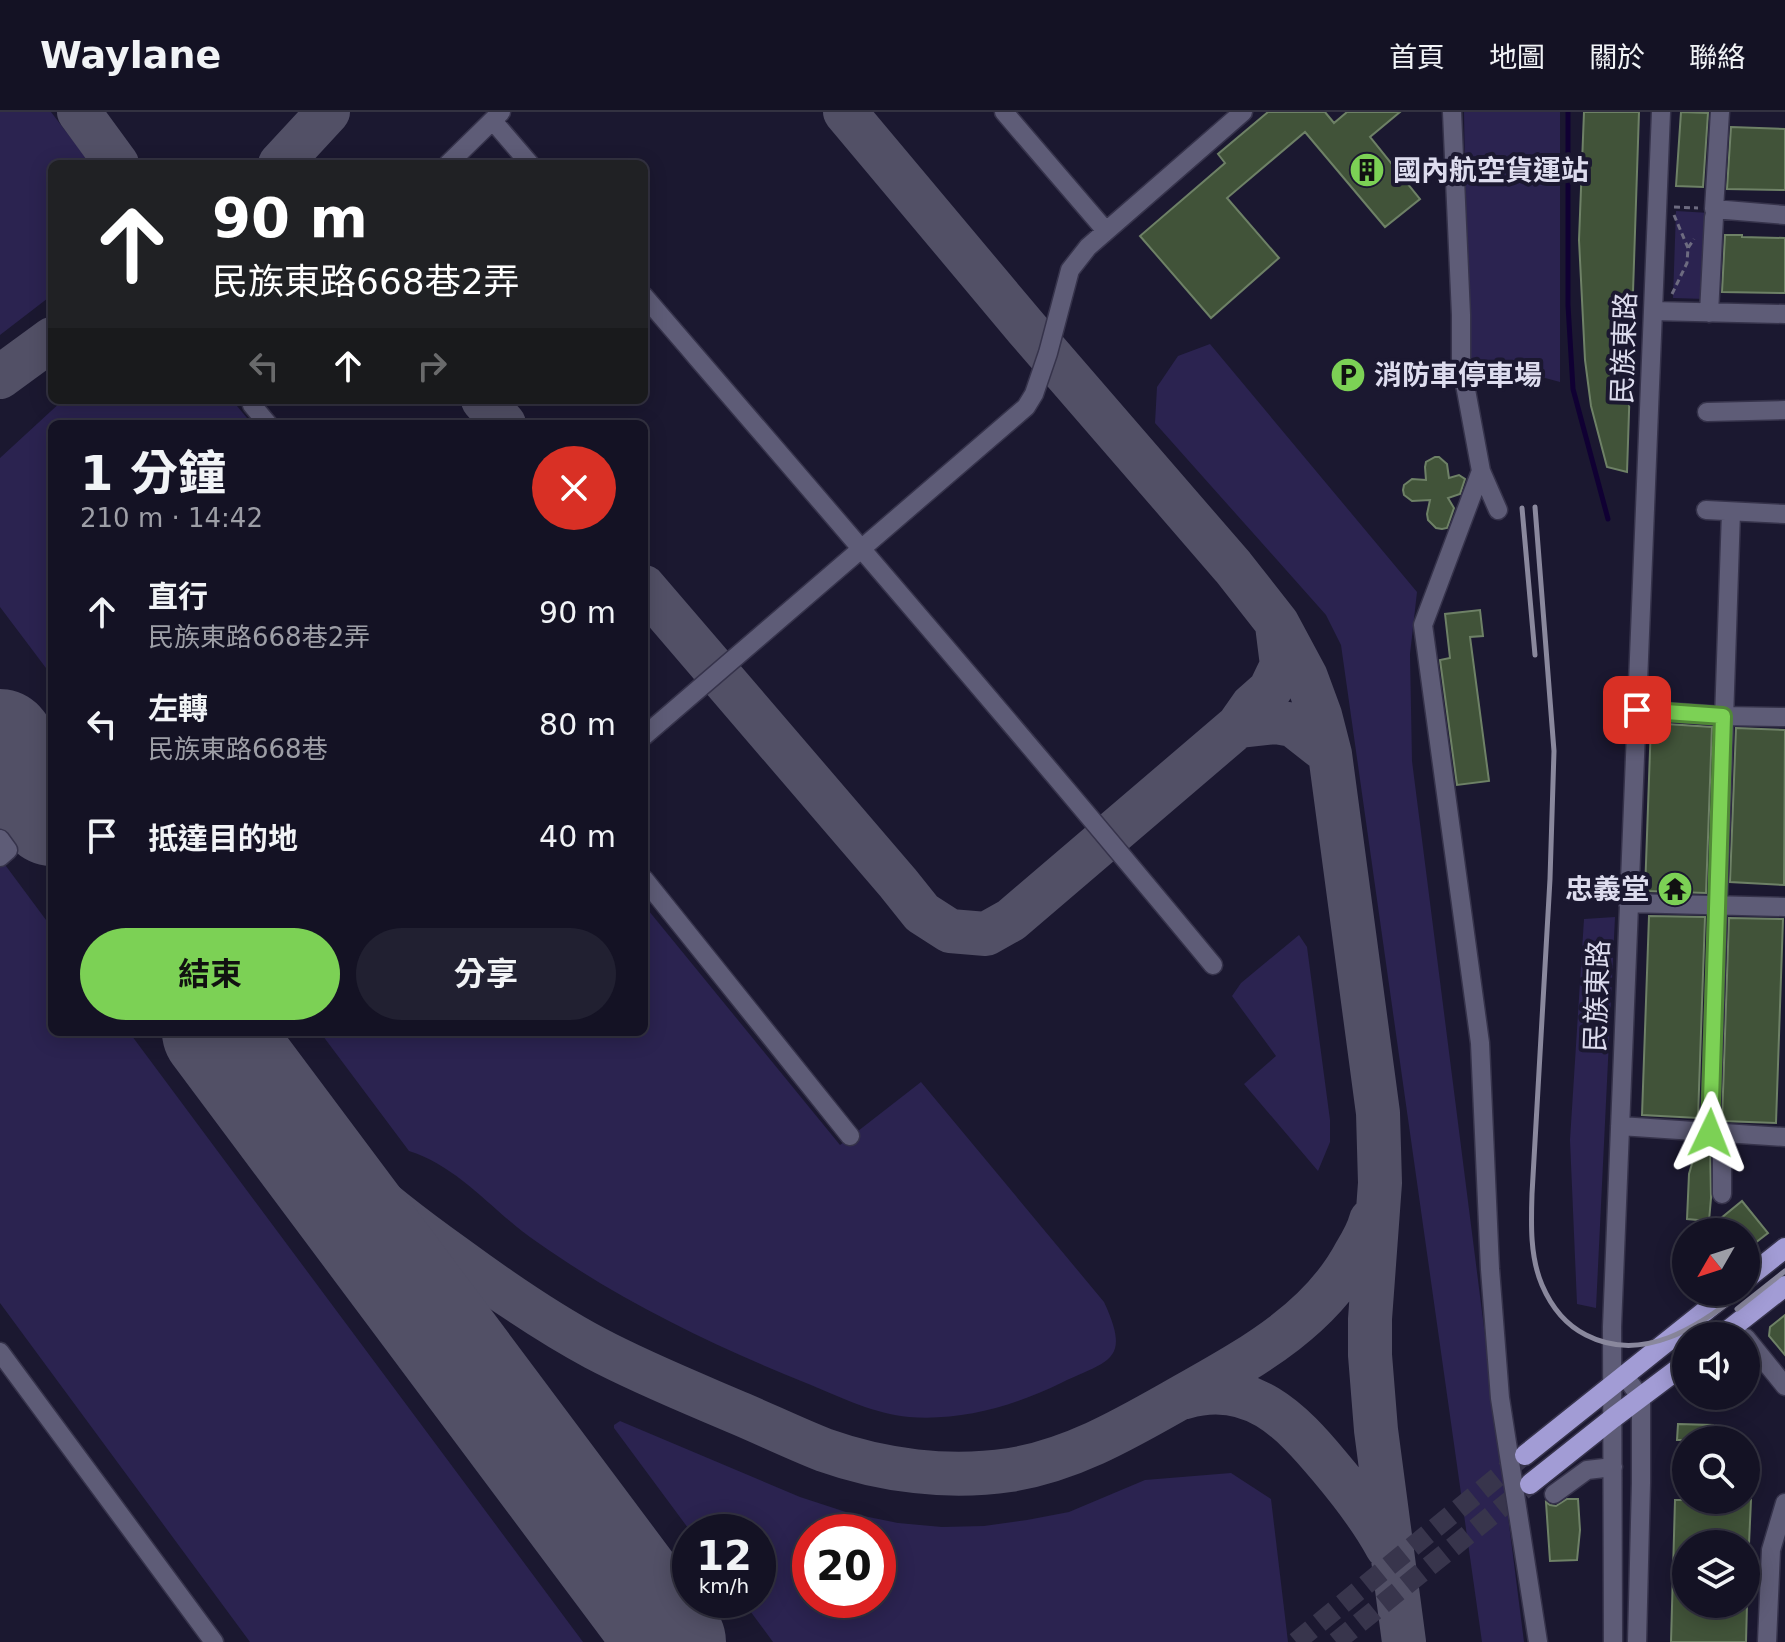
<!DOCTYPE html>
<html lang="zh-TW">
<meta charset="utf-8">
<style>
:root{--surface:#141224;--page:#212031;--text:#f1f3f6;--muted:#9d9ea6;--line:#333241;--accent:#7cd155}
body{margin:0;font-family:"DejaVu Sans","Noto Sans TC",sans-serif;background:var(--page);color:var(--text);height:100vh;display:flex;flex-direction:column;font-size:30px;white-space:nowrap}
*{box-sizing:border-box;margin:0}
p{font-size:26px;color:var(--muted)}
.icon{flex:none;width:44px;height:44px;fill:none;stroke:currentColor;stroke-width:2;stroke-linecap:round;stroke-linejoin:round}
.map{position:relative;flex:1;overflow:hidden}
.sheet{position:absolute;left:48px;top:308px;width:600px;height:616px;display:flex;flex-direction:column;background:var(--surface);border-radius:12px;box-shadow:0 4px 20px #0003,0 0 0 2px var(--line)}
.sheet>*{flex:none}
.banner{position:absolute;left:48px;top:48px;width:600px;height:244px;border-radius:12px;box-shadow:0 4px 20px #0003,0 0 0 2px var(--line);background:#202124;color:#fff;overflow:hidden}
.needle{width:52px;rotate:231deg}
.buttons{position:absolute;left:1672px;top:1106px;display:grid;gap:16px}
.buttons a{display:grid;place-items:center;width:88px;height:88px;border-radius:50%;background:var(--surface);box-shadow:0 4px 20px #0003,0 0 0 2px var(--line);font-size:40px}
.speed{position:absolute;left:672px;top:1402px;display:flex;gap:16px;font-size:40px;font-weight:700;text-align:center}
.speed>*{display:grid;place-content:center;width:104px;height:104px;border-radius:50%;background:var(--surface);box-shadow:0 4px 20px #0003,0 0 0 2px var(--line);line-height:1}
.speed small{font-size:20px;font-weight:400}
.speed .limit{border:12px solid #d22;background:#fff;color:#111}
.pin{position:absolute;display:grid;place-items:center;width:68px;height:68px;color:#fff;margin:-34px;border-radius:16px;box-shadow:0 4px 12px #0006}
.me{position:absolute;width:88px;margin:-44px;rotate:2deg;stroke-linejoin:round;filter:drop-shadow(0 0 6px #0008)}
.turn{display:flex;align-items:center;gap:28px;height:168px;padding:0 32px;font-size:36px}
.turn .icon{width:104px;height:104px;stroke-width:2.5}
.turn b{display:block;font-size:56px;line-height:68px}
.lanes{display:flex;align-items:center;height:76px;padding:0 32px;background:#0003;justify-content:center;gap:40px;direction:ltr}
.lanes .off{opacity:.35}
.round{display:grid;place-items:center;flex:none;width:84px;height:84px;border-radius:42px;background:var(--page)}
.headline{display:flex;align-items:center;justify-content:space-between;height:136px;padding:0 32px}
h1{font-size:48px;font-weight:700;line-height:60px}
.button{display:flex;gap:16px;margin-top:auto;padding:16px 32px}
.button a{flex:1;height:92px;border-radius:48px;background:var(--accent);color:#111;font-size:32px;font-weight:700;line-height:92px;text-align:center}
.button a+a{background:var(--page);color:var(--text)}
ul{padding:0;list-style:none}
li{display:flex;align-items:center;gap:24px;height:112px;padding:0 32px}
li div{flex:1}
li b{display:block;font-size:30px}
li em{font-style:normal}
header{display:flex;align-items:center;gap:48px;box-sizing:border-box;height:112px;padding:0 40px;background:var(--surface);border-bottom:2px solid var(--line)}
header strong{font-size:38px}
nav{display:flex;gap:44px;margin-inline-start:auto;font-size:28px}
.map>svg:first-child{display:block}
</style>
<header>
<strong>Waylane</strong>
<nav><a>首頁</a><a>地圖</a><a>關於</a><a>聯絡</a></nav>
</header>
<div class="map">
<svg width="1785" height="1530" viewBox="0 0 1785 1530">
<rect width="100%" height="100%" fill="#1b1830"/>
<!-- green -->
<path fill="#2b2350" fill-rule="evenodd" d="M0,0H51L91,52H52V183L0,223Z
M1464,0H1560V270L1468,245Z
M1676,99L1710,101L1706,187L1673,186Z
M1210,232L1417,480L1410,542L1412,649L1524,1530H1482L1341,533L1326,503L1155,311L1157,275L1178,244Z
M63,288H232L252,312H52V564L0,495V346Z
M0,746L52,816V920H129L583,1530H250L0,1191Z
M644,793L840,1033L921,970L1104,1190C1132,1250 1108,1248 1061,1271C1014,1294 962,1309 909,1305C875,1302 842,1286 811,1273C714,1234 622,1190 537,1130C494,1101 460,1055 409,1039L320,920H644Z
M1615,805L1596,1196L1577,1192L1570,1028L1584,807Z
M1299,823L1307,835L1330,1008V1030L1318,1059L1244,972L1276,944L1232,884L1241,871Z
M620,1309L800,1385L849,1401L898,1411L942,1415L984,1414L1027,1408L1069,1400L1145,1368L1231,1361L1271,1387L1288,1530H773L742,1488H758V1420H691L614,1316V1313ZM878,1420V1488H810V1420Z"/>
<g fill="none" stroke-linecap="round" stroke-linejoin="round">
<!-- stream -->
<path stroke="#100033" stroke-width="5" d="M1568,0V193L1573,277L1608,407"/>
<!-- taxiway -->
<path stroke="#525066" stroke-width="44" d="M79,0L117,52
M845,0L1027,217L1233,455L1277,511L1306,565L1320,603L1330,642L1378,1001L1380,1071L1370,1207V1243L1376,1318L1404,1530
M280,52L328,0
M0,265L52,227
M483,288L504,312
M644,475L898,771L922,801L950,819L986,822L1011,808L1238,614L1252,594L1270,578L1282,553L1277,513
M1238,614L1276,610L1293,613L1330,642
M0,616L52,689
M218,920C260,966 301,1015 346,1058C380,1090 417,1118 455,1145C500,1178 546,1210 595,1236C642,1261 692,1281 741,1302C769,1314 796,1327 824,1338C883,1359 948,1367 1010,1358C1078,1347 1135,1311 1194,1278C1256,1243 1322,1205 1356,1140C1362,1130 1368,1120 1371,1108
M1185,1285C1251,1266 1291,1308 1330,1355C1351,1380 1371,1405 1387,1435"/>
<!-- runway -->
<path stroke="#525066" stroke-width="108" d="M0,631L52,700
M216,920L672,1530"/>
</g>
<!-- building -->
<path fill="#415339" stroke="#6e8166" stroke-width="2" d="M1268,0H1325L1334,11L1347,0H1400L1370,25L1420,87L1385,115L1305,20L1227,86L1279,146L1211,206L1140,124L1225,51L1218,42Z
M1584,0H1639L1627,360L1607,355L1591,294L1585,248L1579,128Z
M1681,0L1708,1L1703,75L1676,74Z
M1731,15L1785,17V78L1727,77Z
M1725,123H1742V125L1785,126V181L1722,180Z
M1435,345H1439L1447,352L1449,366L1459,363L1465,367L1460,382L1448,386L1454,396L1447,416L1442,417L1436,416L1428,408L1427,402L1430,388L1412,389L1404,383L1403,378L1404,373L1412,367L1426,368L1425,355L1426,350Z
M1480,498L1483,524L1470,525L1489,669L1457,673L1440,548L1450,546L1445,502Z
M1651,611L1712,615L1706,781L1645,779Z
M1736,616L1785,618L1784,773L1730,770Z
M1649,804L1705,805L1698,1006L1642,1003Z
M1729,806L1783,807L1776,1011L1722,1009Z
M1698,1031L1710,1033L1711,1086L1709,1109L1687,1107L1689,1062Z
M1742,1089L1768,1121L1746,1138V1120H1704Z
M1785,1203V1243L1769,1224L1770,1215Z
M1678,1312L1713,1313L1712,1328H1677Z
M1567,1387H1578L1580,1418L1577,1448L1550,1449L1546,1390L1550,1393L1556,1394Z
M1675,1388H1751L1749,1432H1686V1492H1747L1746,1530H1671Z"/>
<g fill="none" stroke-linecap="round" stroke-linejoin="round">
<!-- major-tunnel -->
<path stroke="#38354c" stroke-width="20" stroke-dasharray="20 10" stroke-linecap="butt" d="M1296,1530L1522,1345
M1336,1530L1528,1374"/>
<defs>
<path id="minor" d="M1004,0L1106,119
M1452,0L1461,203V251L1481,359L1423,513L1480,931L1490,1157L1500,1286L1538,1530
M1720,0L1714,97L1785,103
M493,9L530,52
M448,52L501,0
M644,184C835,406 1026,627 1213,853
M1653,199L1785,202
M1709,201L1714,105
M251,288L252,293L268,312
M1707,300L1785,298
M1481,359L1498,398
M1706,398L1785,402
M1637,598L1723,604L1785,605
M644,624L1026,295L1034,282L1048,241L1070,158L1088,135L1243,0
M0,727L8,738L0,745
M644,767L850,1024
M1628,791L1785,795
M1620,1014L1785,1025
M1710,1021L1731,400
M1722,1082V1022
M1746,1226L1785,1274
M0,1240L214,1530
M1624,1263L1641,1286V1371L1637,1530
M1554,1382L1587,1358L1613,1355
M1613,1530L1612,1215L1661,0
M1767,1530L1771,1438L1785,1391"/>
<path id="major" d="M1746,1167L1785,1136
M1721,1224L1785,1174
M1525,1343L1729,1180
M1530,1372L1613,1306L1686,1251"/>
</defs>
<!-- minor casing -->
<use href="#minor" stroke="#36334b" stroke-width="21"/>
<!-- major casing -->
<use href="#major" stroke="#36334b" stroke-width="23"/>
<!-- path -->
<path stroke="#6d6b80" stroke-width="3" stroke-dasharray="6 4" stroke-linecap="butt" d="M1674,95L1698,96
M1674,103L1688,136
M1672,182L1687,151L1688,136L1694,127"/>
<!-- minor -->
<use href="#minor" stroke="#5e5c77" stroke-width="18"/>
<!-- major -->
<use href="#major" stroke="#a29cd5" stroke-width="20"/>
<!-- rail -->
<path stroke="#8a889d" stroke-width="5" d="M1535,395L1554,639L1550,767L1532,1082C1531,1112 1530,1145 1542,1173C1551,1194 1566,1213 1586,1223C1642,1252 1699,1215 1742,1180
M1522,396L1535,543
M1737,1197L1785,1159"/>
</g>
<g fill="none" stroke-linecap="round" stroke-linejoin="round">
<defs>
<path id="route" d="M1637,598L1723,604L1710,1021"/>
</defs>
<!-- route casing -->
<use href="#route" stroke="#518837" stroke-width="20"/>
<!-- route -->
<use href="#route" stroke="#7cd155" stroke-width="14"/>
</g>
<!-- icons -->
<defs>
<symbol id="building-disc" viewBox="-11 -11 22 22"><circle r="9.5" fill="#7cd155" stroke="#1b1830"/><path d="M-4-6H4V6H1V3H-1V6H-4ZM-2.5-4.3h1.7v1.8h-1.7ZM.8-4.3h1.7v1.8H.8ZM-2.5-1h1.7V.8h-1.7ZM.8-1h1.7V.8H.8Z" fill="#111"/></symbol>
<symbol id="parking-disc" viewBox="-11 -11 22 22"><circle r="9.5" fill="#7cd155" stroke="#1b1830"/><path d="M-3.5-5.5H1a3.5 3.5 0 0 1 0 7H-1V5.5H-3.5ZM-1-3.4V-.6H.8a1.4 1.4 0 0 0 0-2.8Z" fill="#111"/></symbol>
<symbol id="temple-disc" viewBox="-11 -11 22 22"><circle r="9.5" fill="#7cd155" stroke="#1b1830"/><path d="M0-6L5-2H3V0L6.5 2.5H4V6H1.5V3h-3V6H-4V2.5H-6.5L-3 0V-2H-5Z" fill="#111"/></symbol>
</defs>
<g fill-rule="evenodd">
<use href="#building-disc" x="1347" y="38" width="40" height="40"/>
<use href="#parking-disc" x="1328" y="243" width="40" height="40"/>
<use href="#temple-disc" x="1655" y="757" width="40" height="40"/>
</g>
<g text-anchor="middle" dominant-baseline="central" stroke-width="8" stroke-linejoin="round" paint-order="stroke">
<!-- poi labels -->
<g font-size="28" font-weight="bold" fill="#dddcee" stroke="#1b1830" text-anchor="start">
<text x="1393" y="58">國內航空貨運站</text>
<text x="1374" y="263">消防車停車場</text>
<text x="1649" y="777" text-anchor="end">忠義堂</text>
</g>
<!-- street labels -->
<g font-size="28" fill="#dddcee" stroke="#1b1830">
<text transform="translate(1624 236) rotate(-88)">民族東路</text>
<text transform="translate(1597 884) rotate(-88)">民族東路</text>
</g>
</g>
</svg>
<div class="buttons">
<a><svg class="needle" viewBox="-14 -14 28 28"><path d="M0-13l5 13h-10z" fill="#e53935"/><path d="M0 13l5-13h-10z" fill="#9d9ea6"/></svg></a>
<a><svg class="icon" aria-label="sound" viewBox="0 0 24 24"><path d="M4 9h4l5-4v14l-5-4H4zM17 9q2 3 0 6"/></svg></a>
<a><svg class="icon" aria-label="search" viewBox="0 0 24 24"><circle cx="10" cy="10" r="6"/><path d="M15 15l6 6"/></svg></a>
<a><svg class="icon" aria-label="layers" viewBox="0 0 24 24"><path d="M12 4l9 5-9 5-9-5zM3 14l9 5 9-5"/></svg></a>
</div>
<div class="speed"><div>12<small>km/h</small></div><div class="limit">20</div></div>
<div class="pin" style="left:1637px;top:598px;background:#d93025"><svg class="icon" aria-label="arrive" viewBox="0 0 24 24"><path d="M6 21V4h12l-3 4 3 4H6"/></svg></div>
<svg class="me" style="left:1710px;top:1021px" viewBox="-20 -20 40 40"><path d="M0-17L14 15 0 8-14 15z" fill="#7cd155" stroke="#fff" stroke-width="4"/></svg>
<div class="banner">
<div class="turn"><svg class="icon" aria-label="ahead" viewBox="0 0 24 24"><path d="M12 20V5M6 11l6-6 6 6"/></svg><div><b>90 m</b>民族東路668巷2弄</div></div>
<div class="lanes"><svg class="icon off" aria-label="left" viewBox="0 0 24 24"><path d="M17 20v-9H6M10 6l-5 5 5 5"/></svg><svg class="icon" aria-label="ahead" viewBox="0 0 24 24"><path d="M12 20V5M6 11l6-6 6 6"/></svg><svg class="icon off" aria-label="right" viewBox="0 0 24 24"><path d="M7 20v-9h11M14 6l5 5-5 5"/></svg></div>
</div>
<section class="sheet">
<div class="headline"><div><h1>1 分鐘</h1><p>210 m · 14:42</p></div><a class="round" style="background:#d93025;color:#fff"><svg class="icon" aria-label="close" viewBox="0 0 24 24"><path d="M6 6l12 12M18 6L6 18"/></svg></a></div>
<ul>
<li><svg class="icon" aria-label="ahead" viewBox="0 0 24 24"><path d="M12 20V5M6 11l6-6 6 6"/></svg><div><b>直行</b><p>民族東路668巷2弄</p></div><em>90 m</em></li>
<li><svg class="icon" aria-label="left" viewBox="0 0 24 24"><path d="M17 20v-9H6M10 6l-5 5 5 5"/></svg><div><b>左轉</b><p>民族東路668巷</p></div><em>80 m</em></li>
<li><svg class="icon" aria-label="arrive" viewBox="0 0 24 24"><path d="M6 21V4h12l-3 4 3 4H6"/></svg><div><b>抵達目的地</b></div><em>40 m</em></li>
</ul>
<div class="button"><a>結束</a><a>分享</a></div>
</section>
</div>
